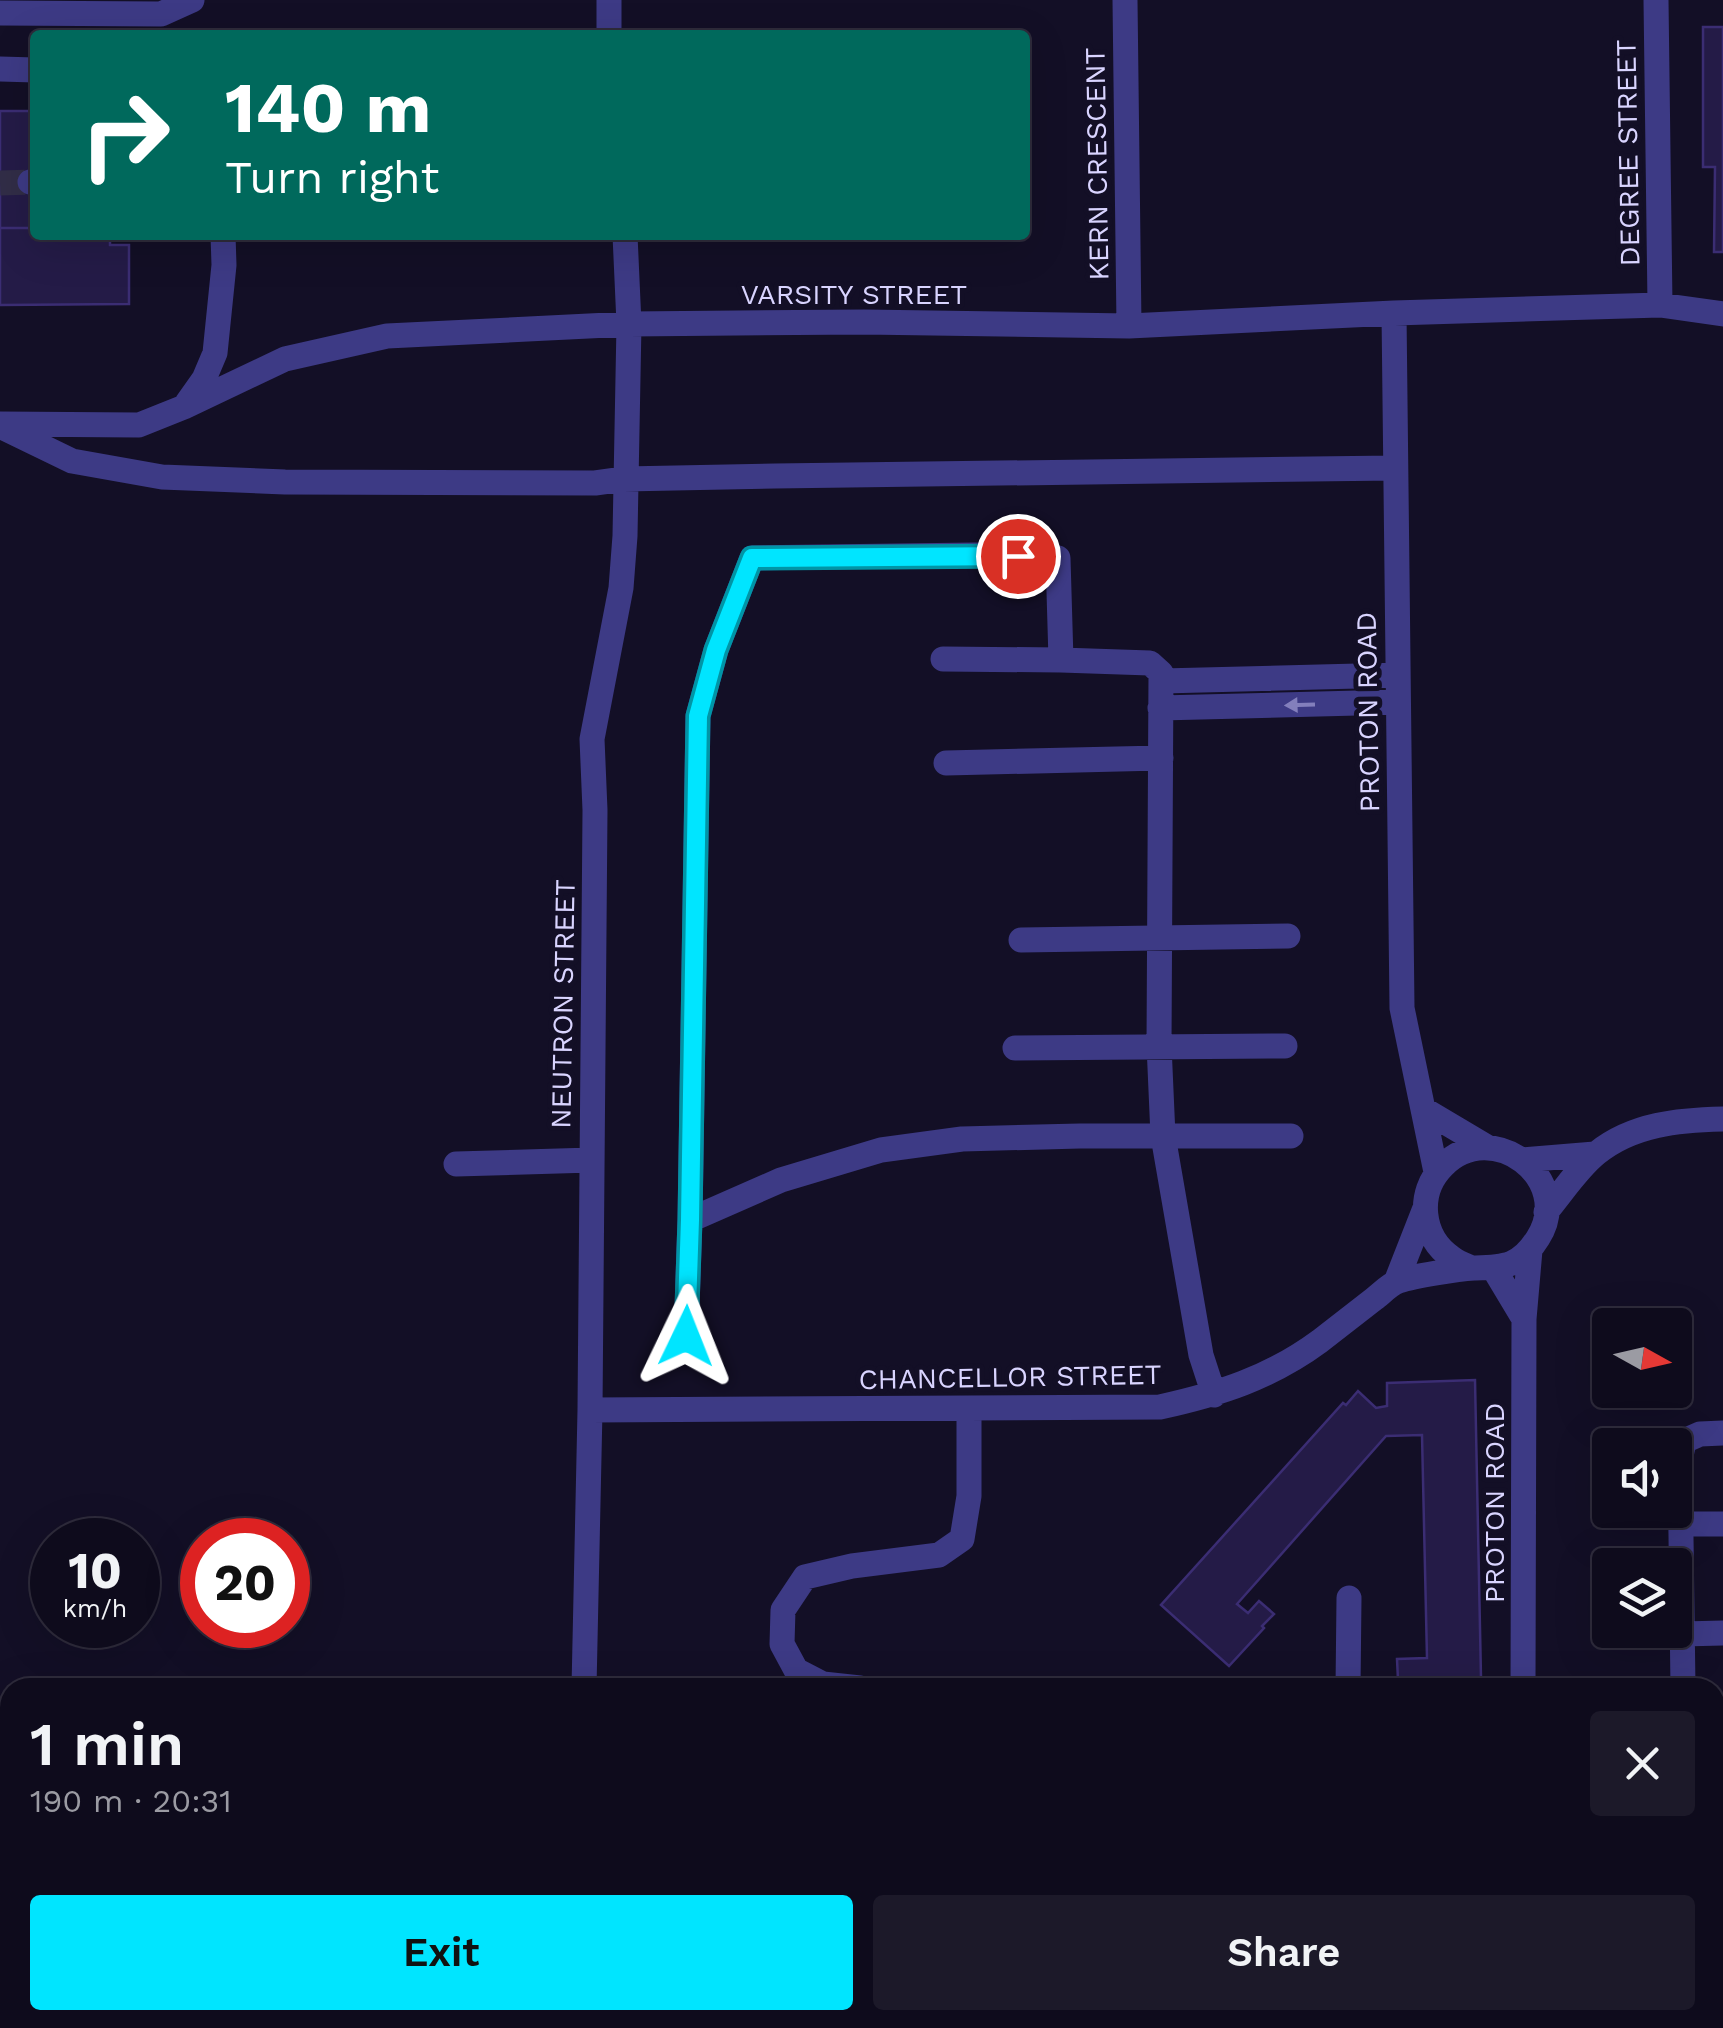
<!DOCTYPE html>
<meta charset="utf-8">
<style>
:root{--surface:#0e0b1c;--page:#1c1929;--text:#f1f3f6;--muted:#9b9ba3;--line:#2e2b3b;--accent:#00e5ff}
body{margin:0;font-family:"Work Sans",sans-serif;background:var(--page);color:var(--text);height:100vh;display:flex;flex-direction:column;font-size:38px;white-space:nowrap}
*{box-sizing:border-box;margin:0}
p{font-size:32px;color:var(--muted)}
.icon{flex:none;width:55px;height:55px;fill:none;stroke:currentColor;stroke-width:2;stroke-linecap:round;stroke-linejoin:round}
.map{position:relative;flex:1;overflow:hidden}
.details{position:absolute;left:0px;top:1678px;width:1725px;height:352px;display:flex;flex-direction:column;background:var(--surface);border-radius:30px 30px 0 0;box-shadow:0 10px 40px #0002,0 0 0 2px var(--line)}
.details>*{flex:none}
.banner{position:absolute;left:30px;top:30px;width:1000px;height:210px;border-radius:10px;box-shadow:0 10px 40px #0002,0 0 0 2px var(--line);background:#00695c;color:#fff;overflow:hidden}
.needle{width:65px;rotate:98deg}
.buttons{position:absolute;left:1592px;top:1308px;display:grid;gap:20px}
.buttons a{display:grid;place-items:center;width:100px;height:100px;border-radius:10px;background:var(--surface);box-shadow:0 10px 40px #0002,0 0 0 2px var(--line);font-size:50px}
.speed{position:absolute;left:30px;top:1518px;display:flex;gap:20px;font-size:50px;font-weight:700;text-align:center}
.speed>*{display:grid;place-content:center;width:130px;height:130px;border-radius:50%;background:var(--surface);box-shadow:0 10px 40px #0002,0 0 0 2px var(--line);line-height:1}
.speed small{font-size:25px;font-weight:400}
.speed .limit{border:15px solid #d22;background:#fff;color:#111}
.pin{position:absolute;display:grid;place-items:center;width:85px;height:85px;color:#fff;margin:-42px;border:5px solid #fff;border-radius:50%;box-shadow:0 2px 10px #0007}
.me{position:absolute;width:110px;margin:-55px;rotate:2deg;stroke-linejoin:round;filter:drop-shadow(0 0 8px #0008)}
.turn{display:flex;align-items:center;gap:35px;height:210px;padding:0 30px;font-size:45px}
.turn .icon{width:130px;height:130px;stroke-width:2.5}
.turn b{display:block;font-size:70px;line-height:85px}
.round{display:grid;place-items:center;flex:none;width:105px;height:105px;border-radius:10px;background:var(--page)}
.headline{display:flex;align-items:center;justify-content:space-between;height:170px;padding:0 30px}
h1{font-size:60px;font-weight:600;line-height:75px}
.button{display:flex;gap:20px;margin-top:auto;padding:20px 30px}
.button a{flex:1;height:115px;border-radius:10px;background:var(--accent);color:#111;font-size:40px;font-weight:600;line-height:115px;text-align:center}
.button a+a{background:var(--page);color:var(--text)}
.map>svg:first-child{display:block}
</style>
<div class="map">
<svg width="1723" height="2028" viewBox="0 0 1723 2028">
<rect width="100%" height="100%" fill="#130f26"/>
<!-- building -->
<path fill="#241b47" stroke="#3b2d73" stroke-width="2.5" d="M1703,27H1723V252H1714L1715,167H1703Z
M0,111H35V161H30V228H0Z
M0,228H35V235H110V245H129V304L0,305Z
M1475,1380L1481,1678L1398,1680L1397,1659L1427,1658L1422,1435L1386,1436L1237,1604L1248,1613L1259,1601L1274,1614L1262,1626L1264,1628L1229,1666L1161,1605L1343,1403L1346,1405L1358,1391L1376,1408L1387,1406V1383Z"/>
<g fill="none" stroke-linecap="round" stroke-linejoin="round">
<!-- minor-tunnel -->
<path stroke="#312d47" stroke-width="25" stroke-dasharray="25 12" stroke-linecap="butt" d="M0,183L30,182"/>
<!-- minor -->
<path stroke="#3d3a85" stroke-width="25" d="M609,0V35
M1125,0L1129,326
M1656,0L1660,305
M0,13L161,14L192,0
M0,69L35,70
M30,182H35
M1394,313L1402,1008L1436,1172
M187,403L204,379L215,353L224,265L223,235
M0,424L139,425L184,407L285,359L387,336L629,324L864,322L1129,326L1394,313L1660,305L1723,314
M4,428L72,461L162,477L285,482L595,483L624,479L775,476L1394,468
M943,659L1061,660
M1162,681L1397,675
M1160,708L1397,702
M946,763L1161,758
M1021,940L1288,936
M1015,1048L1285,1046
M1423,1109L1487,1147
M1523,1160L1595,1154
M456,1164L592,1160
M1546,1212C1562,1193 1578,1168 1597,1153C1633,1124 1679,1120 1723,1119
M690,1220L781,1180L881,1150L962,1139L1080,1136H1291
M1494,1269L1524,1319
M1396,1282L1425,1208
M686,1336L690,1220L698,716L716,650L752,558L975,555L1058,558L1061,660L1150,663L1161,673L1159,1045L1163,1136L1201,1355L1214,1395
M590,1410L1160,1407C1219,1394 1270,1378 1320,1341C1338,1327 1356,1313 1374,1299C1382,1293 1390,1284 1399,1281C1414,1276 1458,1269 1474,1268C1504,1267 1520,1267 1538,1238C1575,1179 1492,1116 1443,1166C1416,1193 1421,1237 1452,1258C1458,1263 1465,1265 1472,1268
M1681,1524H1723
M1682,1634L1723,1633
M584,1688L590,1410L595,810L592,739L621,588L625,536L629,324L625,235
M860,1688L823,1684L796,1670L782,1644L783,1610L805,1577L852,1566L939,1555L962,1539L969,1496V1409
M1348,1688L1349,1598
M1523,1688L1524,1319L1530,1250
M1683,1688L1680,1461L1684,1441L1700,1434L1723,1433
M1715,1724H1723
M1715,1823H1723
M586,2020L600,2021L613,2028
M0,2022L37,2028
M543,2028L551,2023L568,2020
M1491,2028C1514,2019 1532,2020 1555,2028"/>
</g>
<!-- one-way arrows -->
<defs><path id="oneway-solid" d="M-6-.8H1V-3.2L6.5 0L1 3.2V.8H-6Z" transform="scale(2.5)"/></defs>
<use fill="#837fbc" href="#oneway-solid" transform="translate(1300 705) rotate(178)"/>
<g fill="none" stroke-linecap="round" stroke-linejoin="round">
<defs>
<path id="route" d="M686,1336L690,1220L698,716L716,650L752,558L1018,556"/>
</defs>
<!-- route casing -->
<use href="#route" stroke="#0095a6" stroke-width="25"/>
<!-- route -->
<use href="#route" stroke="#00e5ff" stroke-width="18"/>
</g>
<g text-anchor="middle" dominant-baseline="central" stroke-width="10" stroke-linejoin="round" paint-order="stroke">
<!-- street labels -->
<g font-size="28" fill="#d9d4ff" stroke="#130f26">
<text transform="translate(1628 153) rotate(-91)">DEGREE STREET</text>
<text transform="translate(1097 164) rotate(-91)">KERN CRESCENT</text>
<text x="854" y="294">VARSITY STREET</text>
<text transform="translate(1368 712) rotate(-91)">PROTON ROAD</text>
<text transform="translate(563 1004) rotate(-89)">NEUTRON STREET</text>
<text transform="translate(1010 1377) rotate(-1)">CHANCELLOR STREET</text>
<text transform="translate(1494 1503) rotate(-90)">PROTON ROAD</text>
</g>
</g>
</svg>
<div class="buttons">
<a><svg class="needle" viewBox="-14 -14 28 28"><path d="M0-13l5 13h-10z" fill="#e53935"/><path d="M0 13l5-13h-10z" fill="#9b9ba3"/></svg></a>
<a><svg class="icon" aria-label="sound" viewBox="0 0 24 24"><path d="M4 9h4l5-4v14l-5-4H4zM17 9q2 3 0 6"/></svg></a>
<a><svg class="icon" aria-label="layers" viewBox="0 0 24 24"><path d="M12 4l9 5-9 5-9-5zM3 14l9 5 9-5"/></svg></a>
</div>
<div class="speed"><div>10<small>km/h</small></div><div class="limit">20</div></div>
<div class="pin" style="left:1018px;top:556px;background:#d93025"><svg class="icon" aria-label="arrive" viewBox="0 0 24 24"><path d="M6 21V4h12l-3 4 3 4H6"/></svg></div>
<svg class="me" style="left:686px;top:1336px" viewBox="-20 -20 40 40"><path d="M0-17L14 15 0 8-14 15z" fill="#00e5ff" stroke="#fff" stroke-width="4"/></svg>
<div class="banner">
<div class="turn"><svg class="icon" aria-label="right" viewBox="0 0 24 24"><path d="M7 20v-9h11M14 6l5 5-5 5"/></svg><div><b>140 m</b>Turn right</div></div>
</div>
<section class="details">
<div class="headline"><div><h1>1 min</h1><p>190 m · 20:31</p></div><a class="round"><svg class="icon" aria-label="close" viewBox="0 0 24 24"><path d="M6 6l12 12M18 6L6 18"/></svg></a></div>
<div class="button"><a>Exit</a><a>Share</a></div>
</section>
</div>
